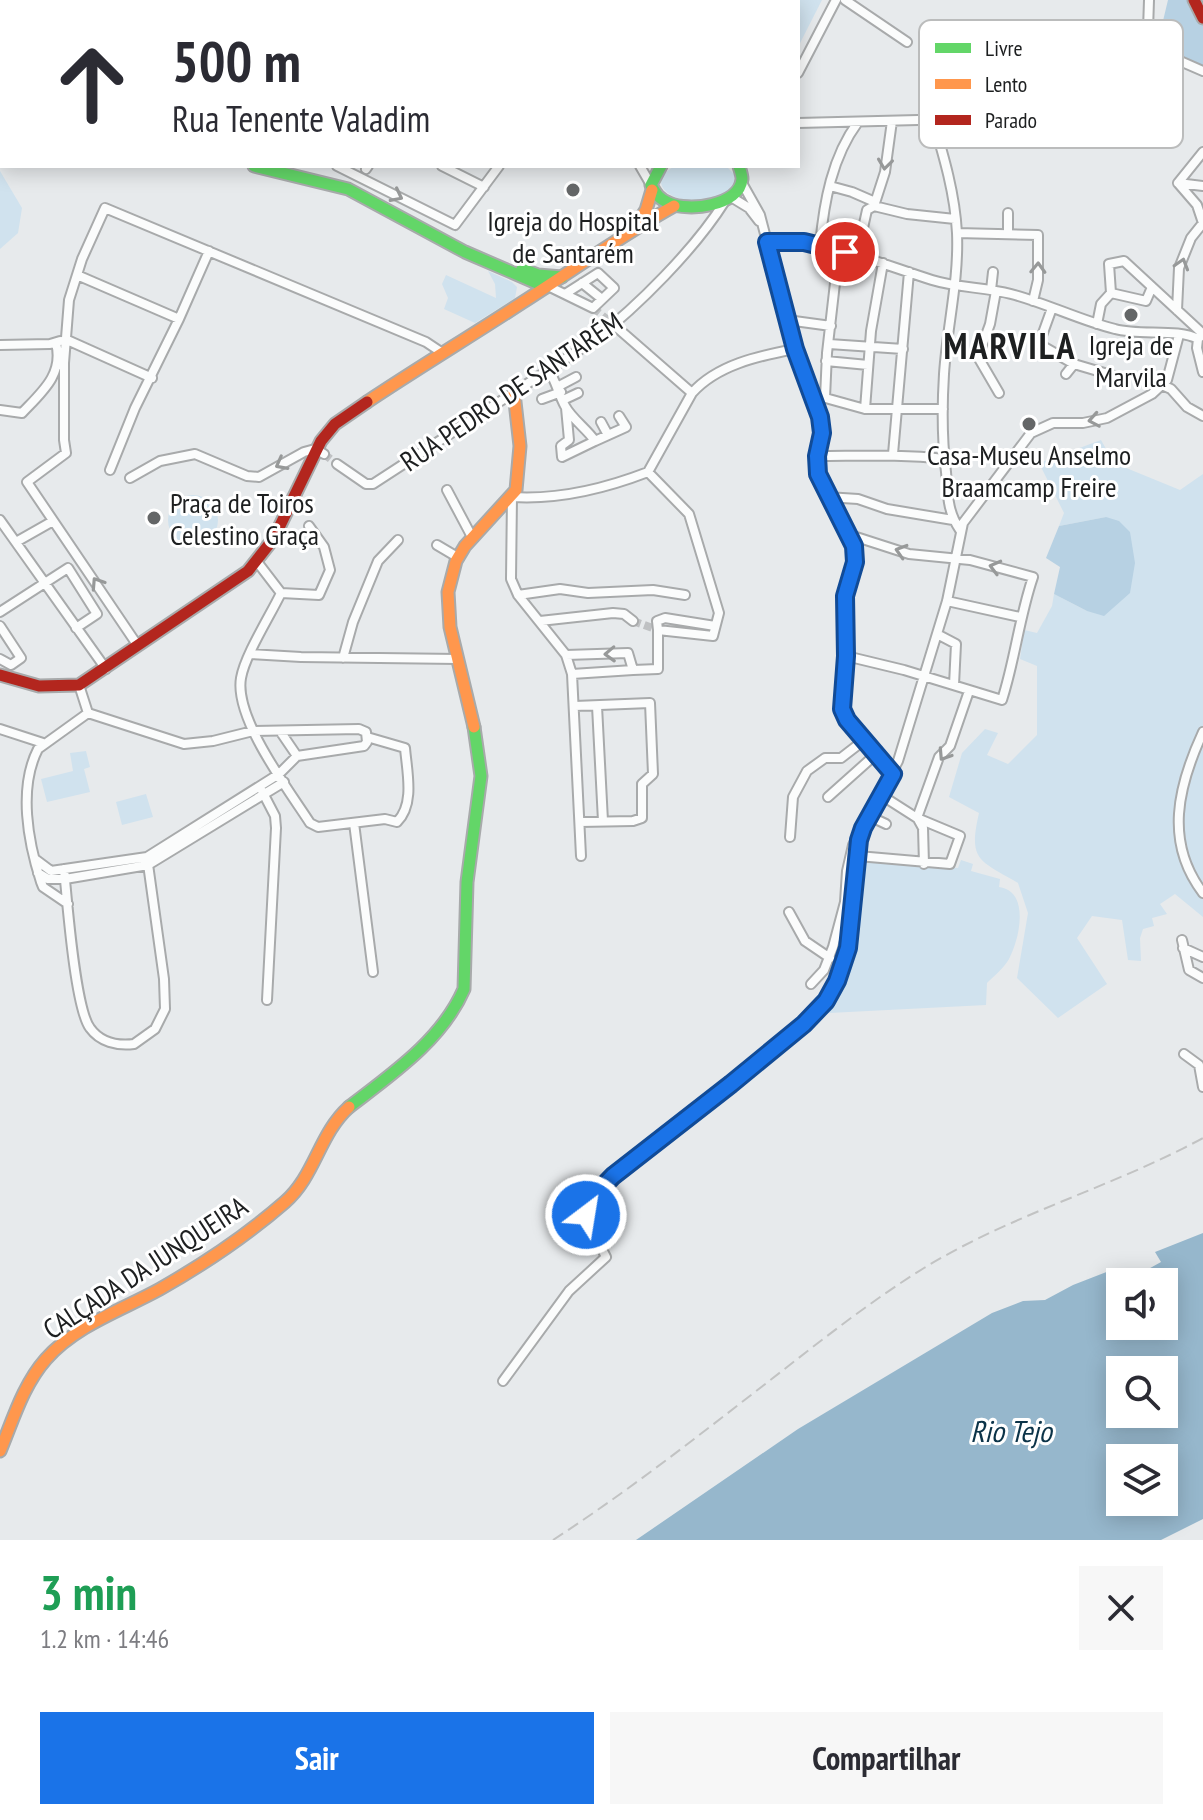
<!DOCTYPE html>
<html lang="pt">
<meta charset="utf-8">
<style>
:root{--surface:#fff;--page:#f7f7f7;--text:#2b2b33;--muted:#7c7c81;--accent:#1a73e8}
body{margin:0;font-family:"PT Sans Narrow",sans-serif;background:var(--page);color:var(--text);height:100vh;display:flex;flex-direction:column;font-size:30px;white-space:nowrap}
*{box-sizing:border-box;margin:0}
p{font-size:26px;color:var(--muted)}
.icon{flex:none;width:44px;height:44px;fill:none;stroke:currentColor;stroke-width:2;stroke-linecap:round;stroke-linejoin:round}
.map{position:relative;height:1540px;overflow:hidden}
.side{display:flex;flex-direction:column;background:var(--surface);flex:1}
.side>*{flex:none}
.top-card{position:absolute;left:0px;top:0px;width:800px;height:168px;box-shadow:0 4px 20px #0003;background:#fff;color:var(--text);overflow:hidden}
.buttons{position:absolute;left:1106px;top:1268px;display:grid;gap:16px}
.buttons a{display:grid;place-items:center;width:72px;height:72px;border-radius:0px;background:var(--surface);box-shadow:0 4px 20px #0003;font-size:40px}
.pin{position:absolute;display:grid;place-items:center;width:68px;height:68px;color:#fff;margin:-34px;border:4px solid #fff;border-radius:50%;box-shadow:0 2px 8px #0007}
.me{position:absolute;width:88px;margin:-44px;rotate:31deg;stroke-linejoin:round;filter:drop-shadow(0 0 6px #0008)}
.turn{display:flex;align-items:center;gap:28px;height:168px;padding:0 40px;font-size:36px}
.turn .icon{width:104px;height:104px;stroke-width:2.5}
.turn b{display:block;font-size:56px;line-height:68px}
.round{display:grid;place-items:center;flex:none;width:84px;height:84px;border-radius:0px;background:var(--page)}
.summary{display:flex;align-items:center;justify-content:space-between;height:136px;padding:0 40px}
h1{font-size:48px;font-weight:800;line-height:60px;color:#1e9e55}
.button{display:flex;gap:16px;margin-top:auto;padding:16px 40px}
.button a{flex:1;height:92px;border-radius:0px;background:var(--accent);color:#fff;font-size:32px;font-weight:800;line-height:92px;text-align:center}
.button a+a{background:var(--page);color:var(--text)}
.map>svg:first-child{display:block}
</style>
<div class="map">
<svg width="1203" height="1540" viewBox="0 0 1203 1540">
<rect width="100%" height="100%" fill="#e7eaec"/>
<!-- green -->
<path fill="#d0e2ee" d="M748,0H822L798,47V2H748Z
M675,166H726L734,174V183C710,221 629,191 675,166Z
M0,171L22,208L18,233L0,249Z
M488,271L512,282L517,287L515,298L475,323L444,309L448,298L442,284L446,275L496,298L495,284Z
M1101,440L1114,463L1180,490L1203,474V917L1175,894L1160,904L1167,914L1152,918L1154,926L1143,929L1140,938L1141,961L1128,960L1122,920L1092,916L1077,938L1107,984L1058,1018L1017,978L1028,913L1018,883C979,860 968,861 979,813L949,797L962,753L985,729L998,733L987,755L1008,764L1037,735V666L1020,659L1024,630L1037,633L1052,606L1054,594L1087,611L1106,517L1059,526L1064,513L1039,463Z
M168 520a25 25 0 1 1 50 0a25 25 0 1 1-50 0Z
M86,751L90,767L84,769L90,792L47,802L41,779L73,771L70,753Z
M146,794L153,817L122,825L116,802Z
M859,858L958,868L961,860L973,864L971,871L1000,879L999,887C1030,891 1020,938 1009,959C1004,968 994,976 987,983L986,1005L829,1013L854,957Z"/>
<!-- forest -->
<path fill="#b7d1e3" d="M1168,0H1203V67L1181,58L1164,47L1162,25Z
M1106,517L1119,521L1130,532L1135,563L1130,593L1104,616L1087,611L1054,594L1060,567L1046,558L1059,526Z"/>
<!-- water -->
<path fill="#96b7cc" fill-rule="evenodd" d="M1203,1233V1519L1161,1540H636L798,1429L992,1313L1023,1301L1045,1300L1073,1285L1109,1271L1122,1282L1120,1326H1164V1282H1125L1161,1262L1155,1252ZM1120,1370H1164V1414H1120ZM1120,1458H1164V1502H1120Z"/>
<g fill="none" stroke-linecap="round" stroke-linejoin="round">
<!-- street-tunnel -->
<path stroke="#bfc1c3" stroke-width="8" stroke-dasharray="8 4" stroke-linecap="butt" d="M593,308L614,325
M324,454L337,464
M633,621L658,630"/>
<defs>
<path id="street" d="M217,0L221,2
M321,0L325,2
M472,0L475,2
M570,0L573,2
M663,0L666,2
M845,0L907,42
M1149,0L1148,30L1154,56L1180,61L1203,71
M116,2L118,0
M333,2L334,0
M613,2L615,0
M798,73L836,0
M933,120C944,157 955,194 957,233C959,281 947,327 944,374C942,406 942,440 946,472C948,494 947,511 960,530
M798,123L1042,117
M337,166L455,225L499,166
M442,166L484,187
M640,166L651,185
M366,169L368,166
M742,183L760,215L795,349L820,417L822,433L817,456L818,474L854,546L855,562L845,596L844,609L846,656L842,709L847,720L893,774
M1178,183L1197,205L1203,223
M1178,183L1203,152
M1178,183L1203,186
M830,186L852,192L875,202
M731,197L749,208L759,221
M874,206L907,214L955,219
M957,233L1038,235V280L1033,301
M1008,233V213
M767,242C825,239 878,263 932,280C958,288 985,287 1011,294C1046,303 1079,320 1115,329C1140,336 1178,328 1198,339L1203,334
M820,245C824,202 832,157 858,122
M857,255L867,210L874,206L885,172L892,121
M77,275L179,319L209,251
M582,283L602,299
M548,286L593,308L614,288L598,273L565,294
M991,290L993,272
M996,291L990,324L978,357L999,393
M1111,293L1109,264L1124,261L1203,334
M1111,293L1146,301L1152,287
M1052,308L1039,344L1074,364L1118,377
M1177,310L1179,268L1191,238L1203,223
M787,320L831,326
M1097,324L1101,304L1111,293
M614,325L692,393
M65,339L152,378
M1198,339L1197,348L1203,372
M829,344L903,349
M0,345L50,344L60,341
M826,361L868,365
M549,370C556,382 559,395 565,406C572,419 587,429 595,441L626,427L619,416
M1066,374L1074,364
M1162,385L1171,389L1187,407L1203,416
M559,386L576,377
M811,394L865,409H943
M825,398L827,353L835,283L841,251
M542,399L561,392
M563,400L578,393
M566,408L569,440L561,446L562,457L595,441
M865,409L871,331L883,263
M0,410L22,413C42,392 64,374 56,343
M601,422L608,435
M893,454L909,272
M817,456C860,456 901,454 944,459
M337,464L366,484H373L593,341C638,306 695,249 725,201
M110,470L135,408L179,319
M648,472L689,514L719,613L713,636L658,630L657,621L665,618L715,626
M130,478L160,461L195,454L247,476L259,477L304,452L315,449L324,454
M447,490L472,537
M827,497L858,499L887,509L953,520
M0,520L106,669
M16,542L53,521
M437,545L459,558
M258,563L281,593C270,616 245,655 241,678C234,718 288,789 310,823L318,827L385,819L397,822C415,804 407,772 405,748L367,737
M281,593L319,595L330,570L324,547L309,526
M518,595L560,589L588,593L653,590L685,595
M947,601L1020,617
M0,612L68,568L97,614L76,628
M540,621L613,613L624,614L633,621
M0,626L21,658L11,665L0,659
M937,634L956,644L954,685
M138,646L27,482L66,453L64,440V363L69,300L82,259L105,208L426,342L441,352
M251,654L301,657L458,659
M566,655L628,653L633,670L572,674
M846,656L904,670L1002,700C1015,660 1019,618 1033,577L970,560L909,554L847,534
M343,658L353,622L378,561L398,540
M633,670L658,669V630
M575,706L650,703L653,774L642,784V818L633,821L580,822
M597,706L603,821
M0,729L43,743
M280,731L297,756
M1203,732C1178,786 1164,842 1203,893
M262,791L275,816L276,828L267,1000
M828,797L875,755
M869,816L886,824
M917,818L939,757L950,746L969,691
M918,819L923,828L924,864
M354,823L373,972
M790,837L793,797L807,771L825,758H841L863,741
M581,856L572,674L566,655L518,595L511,579L512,497C559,500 604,489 648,472L692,393C717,365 758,356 795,349
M858,856L950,864L960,836L917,818L881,795
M35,859L51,871L147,857L279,774L297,756L364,746L367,742L366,732L359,729L253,731L213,741L184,744L88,713L79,685
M64,869C67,899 75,1008 90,1028C100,1042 117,1046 134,1044L155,1029L165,1009L164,979L147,857
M38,873L48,879H65L148,865L284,782
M68,904L43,887L41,882C28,842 18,788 38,749L88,713
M789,912L805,941L830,958
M1182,940L1189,970L1203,978
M1183,948L1203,957
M811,984L824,970L833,947L845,902L847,871L853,845L898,761L947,601L963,523L1031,433L1053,423H1083L1107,418L1152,394L1167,380L1179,335
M1184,1054L1199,1065L1203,1087
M503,1381L569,1291L606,1257C584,1213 573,1212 613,1176L804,1024C858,976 850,905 859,839"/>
<path id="fast" d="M0,12L2,13
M254,166L348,189L465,252L546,287
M661,166L651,185C656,194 659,199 669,203C688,212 740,206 742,179C742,175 740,170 739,166
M522,269L538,275L562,277
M349,1107C392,1074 442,1040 464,989L467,882L481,776L474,727"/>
<path id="slow" d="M735,2L736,0
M636,225L646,210L652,190
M367,402C418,368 471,336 523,302C573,270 622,235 674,206
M474,727L450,627L448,592L456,561L465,546L516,490L520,446L514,393
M0,1451C13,1420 23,1385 46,1359C76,1325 122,1310 160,1289C204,1264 246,1236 285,1202C315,1176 319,1134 349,1107"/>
<path id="jam" d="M1194,0L1203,18
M0,675L39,686L79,685L248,571L274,538L321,441L335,424L367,402"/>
</defs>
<!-- street casing -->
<use href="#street" stroke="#a8aaab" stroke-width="12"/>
<!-- fast casing -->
<use href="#fast" stroke="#a8aaab" stroke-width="15"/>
<!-- slow casing -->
<use href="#slow" stroke="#a8aaab" stroke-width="15"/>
<!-- jam casing -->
<use href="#jam" stroke="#a8aaab" stroke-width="15"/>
<!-- street -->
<use href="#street" stroke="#fbfcfc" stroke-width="8"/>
<!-- fast -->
<use href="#fast" stroke="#63d668" stroke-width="11"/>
<!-- slow -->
<use href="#slow" stroke="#ff974d" stroke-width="11"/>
<!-- jam -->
<use href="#jam" stroke="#b3261e" stroke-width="11"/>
<!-- rail -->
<path stroke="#c2c3c3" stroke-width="2" stroke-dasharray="12 6" stroke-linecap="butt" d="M553,1540C633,1488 707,1429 782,1371C828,1335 874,1299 924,1268C1012,1214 1113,1187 1203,1138"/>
</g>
<!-- one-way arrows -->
<defs><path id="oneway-chevron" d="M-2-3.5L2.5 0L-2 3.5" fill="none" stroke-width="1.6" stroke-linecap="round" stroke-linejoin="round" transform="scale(2)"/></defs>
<g stroke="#979999">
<use href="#oneway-chevron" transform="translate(885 164) rotate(97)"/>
<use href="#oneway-chevron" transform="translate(397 196) rotate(27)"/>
<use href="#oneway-chevron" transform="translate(1182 264) rotate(-73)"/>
<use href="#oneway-chevron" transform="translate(1038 268) rotate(-88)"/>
<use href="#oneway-chevron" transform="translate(1094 420) rotate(170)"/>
<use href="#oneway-chevron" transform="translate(281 464) rotate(152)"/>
<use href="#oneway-chevron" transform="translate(901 551) rotate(-163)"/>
<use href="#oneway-chevron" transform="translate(995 567) rotate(-165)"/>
<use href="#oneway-chevron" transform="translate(97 583) rotate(-123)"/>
<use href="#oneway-chevron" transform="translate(610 654) rotate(178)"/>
<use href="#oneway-chevron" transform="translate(944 755) rotate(123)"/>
</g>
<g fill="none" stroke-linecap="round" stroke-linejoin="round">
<defs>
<path id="route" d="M586,1215L587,1203L613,1176L731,1084L804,1024L826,1001L837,981L848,948L859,840L863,828L893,774L847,720L842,709L846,656L845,596L855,562L854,546L818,474L817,456L822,433L820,417L795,349L767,242H804L845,252"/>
</defs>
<!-- route casing -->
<use href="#route" stroke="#114b97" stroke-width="20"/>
<!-- route -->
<use href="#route" stroke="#1a73e8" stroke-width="14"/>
</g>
<!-- markers -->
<g fill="#646667" stroke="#fff" stroke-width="3">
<circle cx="573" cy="190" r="8"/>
<circle cx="1131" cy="315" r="8"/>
<circle cx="1029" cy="424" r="8"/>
<circle cx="154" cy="518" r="8"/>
</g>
<g text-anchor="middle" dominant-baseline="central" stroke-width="6" stroke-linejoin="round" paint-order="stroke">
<!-- poi labels -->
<g font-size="28" fill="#1d1f20" stroke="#fff">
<text x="573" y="220">Igreja do Hospital<tspan x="573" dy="32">de Santarém</tspan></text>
<text x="1131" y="344">Igreja de<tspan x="1131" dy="32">Marvila</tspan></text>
<text x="1029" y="454">Casa-Museu Anselmo<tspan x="1029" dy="32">Braamcamp Freire</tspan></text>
<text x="170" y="502" text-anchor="start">Praça de Toiros<tspan x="170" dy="32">Celestino Graça</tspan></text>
</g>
<!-- street labels -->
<g font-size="28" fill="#1d1f20" stroke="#fff">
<text transform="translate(511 391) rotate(-34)">RUA PEDRO DE SANTARÉM</text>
<text transform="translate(145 1267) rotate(-33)">CALÇADA DA JUNQUEIRA</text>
</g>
<!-- water labels -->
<g font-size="30" font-style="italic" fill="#0b3348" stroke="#fff">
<text x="1011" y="1430">Rio Tejo</text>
</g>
<!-- district labels -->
<g font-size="36" font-weight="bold" letter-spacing="2" fill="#1d1f20" stroke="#fff">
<text x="1010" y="345">MARVILA</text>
</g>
</g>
<!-- legend -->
<rect x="919" y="20" width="264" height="128" rx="12" fill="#fff" stroke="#bbbcbc" stroke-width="2"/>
<rect x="935" y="43" width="36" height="10" fill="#63d668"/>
<rect x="935" y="79" width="36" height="10" fill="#ff974d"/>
<rect x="935" y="115" width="36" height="10" fill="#b3261e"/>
<g font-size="22" fill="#1d1f20">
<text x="985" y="56">Livre</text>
<text x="985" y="92">Lento</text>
<text x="985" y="128">Parado</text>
</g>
</svg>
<div class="buttons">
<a><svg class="icon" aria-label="sound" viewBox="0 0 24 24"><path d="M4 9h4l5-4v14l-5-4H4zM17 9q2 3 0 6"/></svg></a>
<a><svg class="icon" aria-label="search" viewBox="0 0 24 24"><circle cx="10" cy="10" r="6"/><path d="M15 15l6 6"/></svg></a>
<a><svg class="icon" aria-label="layers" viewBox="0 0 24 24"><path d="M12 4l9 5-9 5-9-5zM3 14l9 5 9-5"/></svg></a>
</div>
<div class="pin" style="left:845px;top:252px;background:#d93025"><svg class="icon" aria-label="arrive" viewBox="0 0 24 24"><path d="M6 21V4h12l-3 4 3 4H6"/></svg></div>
<svg class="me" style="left:586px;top:1215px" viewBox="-20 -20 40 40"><circle r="17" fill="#1a73e8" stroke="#fff" stroke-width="3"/><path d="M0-11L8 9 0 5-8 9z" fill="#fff"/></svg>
<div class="top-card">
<div class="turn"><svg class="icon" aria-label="ahead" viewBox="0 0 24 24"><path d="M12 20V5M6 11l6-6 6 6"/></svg><div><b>500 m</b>Rua Tenente Valadim</div></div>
</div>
</div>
<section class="side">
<div class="summary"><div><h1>3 min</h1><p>1.2 km · 14:46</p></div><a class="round"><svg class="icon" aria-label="close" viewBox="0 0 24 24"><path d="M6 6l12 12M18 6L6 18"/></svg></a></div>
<div class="button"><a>Sair</a><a>Compartilhar</a></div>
</section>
